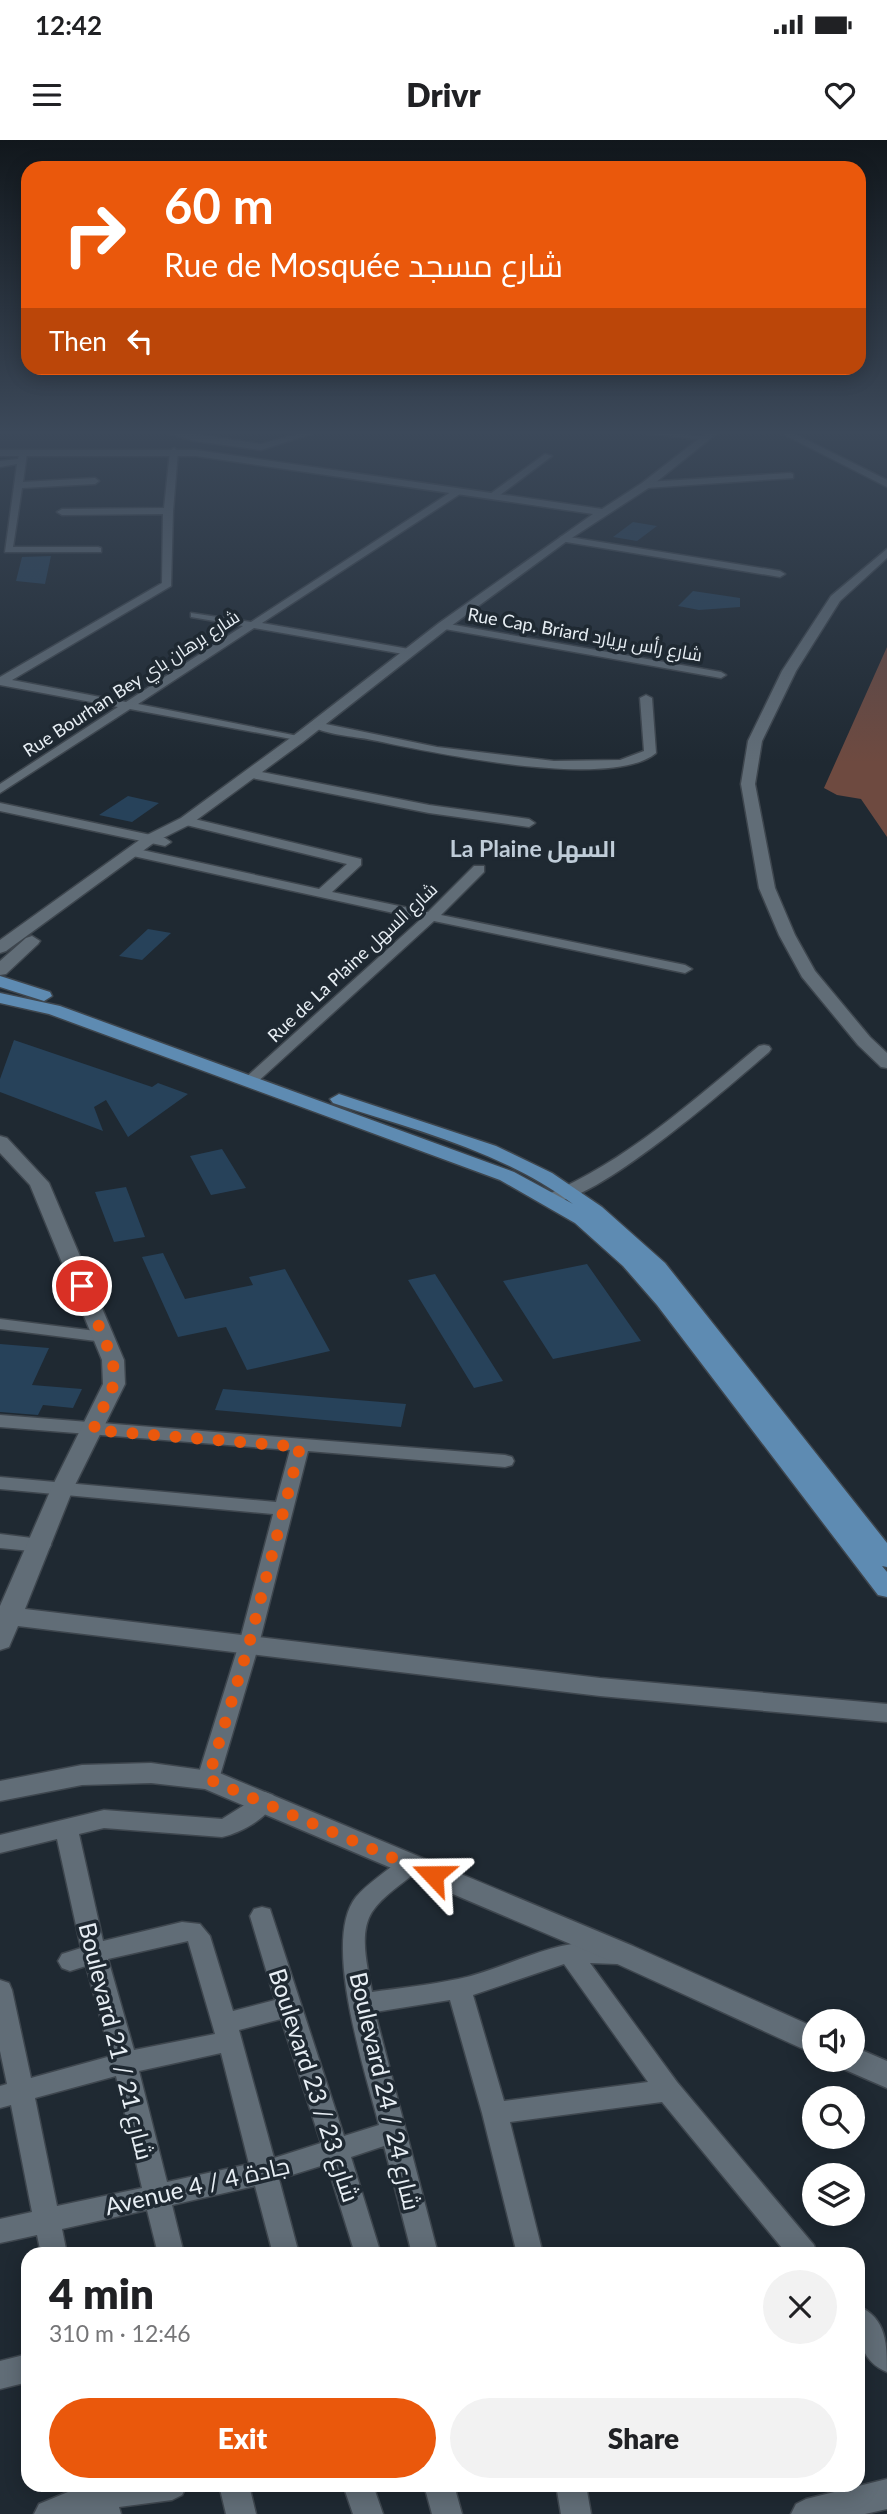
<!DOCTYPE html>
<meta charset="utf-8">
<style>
:root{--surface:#fff;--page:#f2f2f2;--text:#202124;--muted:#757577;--accent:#ea580c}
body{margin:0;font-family:Lato,Cairo,sans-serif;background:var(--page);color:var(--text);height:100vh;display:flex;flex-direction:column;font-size:26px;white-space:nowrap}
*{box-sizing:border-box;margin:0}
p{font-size:23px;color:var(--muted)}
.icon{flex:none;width:38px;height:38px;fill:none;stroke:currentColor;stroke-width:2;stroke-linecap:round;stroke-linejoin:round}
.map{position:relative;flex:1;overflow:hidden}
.side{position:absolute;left:21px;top:2107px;width:844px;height:245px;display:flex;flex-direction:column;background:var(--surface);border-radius:21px;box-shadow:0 4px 18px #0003}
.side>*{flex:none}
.banner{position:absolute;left:21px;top:21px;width:845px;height:214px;border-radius:21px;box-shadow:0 4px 18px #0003;background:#ea580c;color:#fff;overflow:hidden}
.tools{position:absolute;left:802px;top:1869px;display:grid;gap:14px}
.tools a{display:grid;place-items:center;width:63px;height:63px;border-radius:50%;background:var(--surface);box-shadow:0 4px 18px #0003;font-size:35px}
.pin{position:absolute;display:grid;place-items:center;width:60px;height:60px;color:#fff;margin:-30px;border:4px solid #fff;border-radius:50%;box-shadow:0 2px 7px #0007}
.me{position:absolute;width:77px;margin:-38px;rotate:293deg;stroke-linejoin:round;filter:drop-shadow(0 0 5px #0008)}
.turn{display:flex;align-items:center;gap:24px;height:147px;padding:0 28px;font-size:32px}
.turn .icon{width:91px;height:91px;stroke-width:2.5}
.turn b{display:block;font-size:49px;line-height:60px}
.then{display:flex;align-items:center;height:66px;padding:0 28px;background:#0003;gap:14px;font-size:26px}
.round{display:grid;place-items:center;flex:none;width:74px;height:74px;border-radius:37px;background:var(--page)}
.summary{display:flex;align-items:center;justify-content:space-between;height:119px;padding:0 28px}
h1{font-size:42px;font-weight:800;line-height:52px}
.cta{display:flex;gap:14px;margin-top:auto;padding:14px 28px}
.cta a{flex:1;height:80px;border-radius:42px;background:var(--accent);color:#fff;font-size:28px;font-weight:800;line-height:80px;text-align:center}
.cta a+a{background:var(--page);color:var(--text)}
.status{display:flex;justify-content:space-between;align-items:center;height:49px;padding:0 35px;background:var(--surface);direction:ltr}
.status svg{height:19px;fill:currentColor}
header{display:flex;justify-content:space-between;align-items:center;height:91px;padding:0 28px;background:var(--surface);font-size:32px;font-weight:800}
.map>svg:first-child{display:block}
</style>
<div class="status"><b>12:42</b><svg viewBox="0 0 49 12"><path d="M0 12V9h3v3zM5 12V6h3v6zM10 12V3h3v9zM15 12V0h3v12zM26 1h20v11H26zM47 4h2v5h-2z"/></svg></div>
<header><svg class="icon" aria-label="menu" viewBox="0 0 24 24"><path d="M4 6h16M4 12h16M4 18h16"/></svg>Drivr<svg class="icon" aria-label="heart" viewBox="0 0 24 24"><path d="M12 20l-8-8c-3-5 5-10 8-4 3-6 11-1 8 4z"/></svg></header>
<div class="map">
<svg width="887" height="2374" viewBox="0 0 887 2374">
<rect width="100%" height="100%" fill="#1f2932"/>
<!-- water -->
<path fill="#6e4a40" d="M887,507V697L861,659L837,655L824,648Z"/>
<!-- building -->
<path fill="#27425a" d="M633,382L657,386L637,401L613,397Z
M51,416L45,444L16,441L22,417Z
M693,451L740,458V467L699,470L678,466Z
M128,656L159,663L132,682L99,675Z
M148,789L171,793L142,820L119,816Z
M14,900L152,947L158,943L188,954L128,997L106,960L94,967L103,991L0,952V939Z
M222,1009L246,1048L211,1055L190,1016Z
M126,1047L145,1097L114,1102L95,1052Z
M163,1113L185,1159L253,1145L249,1137L285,1129L330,1211L247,1230L226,1187L178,1197L142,1117Z
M587,1124L641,1201L553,1219L503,1141Z
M435,1134L503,1241L474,1248L408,1140Z
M0,1204L49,1208L32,1245L82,1249L73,1268L43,1265L38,1275L0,1272Z
M223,1249L272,1253L406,1264L401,1287L215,1270Z"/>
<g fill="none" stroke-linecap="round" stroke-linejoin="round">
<defs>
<path id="street" d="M158,290H171L261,304L311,290H323L261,310L194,301Z
M618,290H648L709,297L705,300Z
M174,308L178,311L173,371L171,446L12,540L126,562L243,486L191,477V473L251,482L454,350H460V354L262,483L409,509L414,512L409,515L254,488L138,564L298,596L302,597V601L130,569L0,653V644L118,567L0,545V537L162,443L163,374L62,375L57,372L62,369L164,368L170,311Z
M20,311L27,313L23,342L95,338L99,341L95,344L22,348L13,407H98L101,408V412H5L17,324L0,327V321L18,319Z
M545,314L552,316L496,358H490V354Z
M790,333L793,334V338L646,348L642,345L646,342Z
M563,396L780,431L785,434L780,437L560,401V397Z
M443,483L721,532L726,535L721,538L439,488L438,486Z
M646,555L652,558L656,613C611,651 430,612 372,600C354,596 324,595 310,585L316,582L437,607L554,621L620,620L644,611L640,558Z
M251,630L429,665L529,679L535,683L529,687L429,673L247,637L245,634Z
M0,663L165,698L171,702L165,706L0,671Z
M186,677L361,719V725L332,752L428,772L474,726H484V732L441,775L685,825L692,829L685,833L434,781L254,945H244L241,942L244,939L421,779L133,716L127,712L133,708L319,749L347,724L182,684V678Z
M764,905L769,906L771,909L769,912C734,942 586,1073 544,1062L542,1059L544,1056C626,1022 691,962 759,906Z
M0,1179L104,1192L113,1197L104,1202L0,1189Z
M0,1275L505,1315L512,1317L514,1321L512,1325L505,1327L308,1311L259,1504L219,1639L216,1645L208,1647L200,1645L197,1639L239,1504L273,1374L0,1349V1337L276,1362L290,1310L0,1287Z
M0,1394L48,1400L51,1405L48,1410L41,1412L0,1408Z
M265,1652L273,1655L276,1661C266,1679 241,1693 222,1697L104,1688L79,1694L103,1801L182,1782L200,1784L210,1796L233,1871L275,1860L250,1776L254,1769L262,1767L270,1769L344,1996L379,1985C366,1934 321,1800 356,1757C368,1743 387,1731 401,1719L409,1716L417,1719L420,1725L417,1731C404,1743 382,1756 372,1772C358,1794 368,1828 372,1852C400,1848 429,1845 458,1839C512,1828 569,1788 625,1807L629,1814L625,1821L617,1824L590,1823L677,1942L814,2105L817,2114H787L662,1962L510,1982L543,2114H517L482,1973L450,1860L375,1872L438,2114H412L384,2006L351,2017L381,2114H355L327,2024L279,2039L299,2114H273L255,2046L172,2065L184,2114H158L147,2070L62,2089L67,2114H41L37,2095L0,2103V2079L32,2072L11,1965L0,1968V1946L7,1944L0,1911V1840L9,1843L12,1850L31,1938L111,1916L86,1826L70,1831L62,1828L58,1821L62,1814L81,1808L57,1699L0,1713V1695L104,1670L222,1679ZM188,1801L215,1894L134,1910L108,1819ZM564,1824L648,1942L504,1961L473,1855ZM281,1879L321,2003L274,2018L239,1890ZM221,1913L249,2024L167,2042L139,1931ZM116,1936L142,2048L57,2066L35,1958Z
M858,2166C887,2178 887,2205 887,2232C859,2221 856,2192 858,2166Z
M28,2214V2242L0,2249V2221Z
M887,2339V2369L865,2374H791L796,2364L806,2359Z
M85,2345H187L182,2355L172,2360L119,2367L121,2374H34L39,2364Z
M219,2345H249L256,2374H226Z
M343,2345H373L383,2374H353Z
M424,2345H454L462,2374H432Z
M556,2345H586L591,2374H561Z"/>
<path id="secondary" d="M710,290H721L650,347L567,401L447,489L303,602L191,684L155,702L6,811L0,813V800L145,696L181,678L293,596L439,483L593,374L196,316H0V310H196L602,369L642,343Z
M775,290H787L887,340V347Z
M887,409V418L840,461L796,531L762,601L755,644L775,748L795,795L815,831L870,897L887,913V928L881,927L858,905L802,837L779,795L759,748L741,644L748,601L782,531L831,456Z
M32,796L40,801L38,804L6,834L0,835V821L26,798Z
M0,996L7,998L49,1043L124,1220L125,1244L73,1349L25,1469L600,1538L887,1564V1582L600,1556L18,1486L9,1507L0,1510V1466L51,1349L103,1244L102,1220L30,1045L0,1013Z
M151,1623L217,1632L633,1806L814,1887V1914L613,1822L205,1649L151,1643L82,1645L0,1661V1641L82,1625Z
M852,1906L887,1921V1948L841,1928L837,1920H852Z"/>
<path id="primary" d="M0,836L50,852L52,856L44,861L0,847Z
M0,853L60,866L514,1032L573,1064C502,1011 414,990 333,963L330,959L339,954L496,1006L552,1033L602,1067L665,1123L887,1403V1427L882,1426L887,1432V1457L878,1455L657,1165L623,1126L575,1083L500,1040L49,874L0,863Z"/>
</defs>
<!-- street casing -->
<use href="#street" stroke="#3e464e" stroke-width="3"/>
<!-- secondary casing -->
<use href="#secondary" stroke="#3e464e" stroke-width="3"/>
<!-- primary casing -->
<use href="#primary" stroke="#3e464e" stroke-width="3"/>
<!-- street -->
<use href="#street" fill="#616d77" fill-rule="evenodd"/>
<!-- secondary -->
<use href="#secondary" fill="#616d77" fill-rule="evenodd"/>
<!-- primary -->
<use href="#primary" fill="#5e8bb2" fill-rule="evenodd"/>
</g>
<!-- sky -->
<linearGradient id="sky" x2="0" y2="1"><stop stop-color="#11171c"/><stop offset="0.47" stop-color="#3c495a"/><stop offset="1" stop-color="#3c495a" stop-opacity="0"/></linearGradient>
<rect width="887" height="622" fill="url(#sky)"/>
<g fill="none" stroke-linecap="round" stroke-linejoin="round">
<!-- route -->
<path stroke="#ea580c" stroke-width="12" stroke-dasharray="0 21.6" d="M82,1146L113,1220L114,1244L93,1290L300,1307L249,1504L208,1639L433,1735"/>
</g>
<g text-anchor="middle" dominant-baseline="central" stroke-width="7" stroke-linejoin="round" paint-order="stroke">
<!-- far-street labels -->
<g font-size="18" fill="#e7eef4" stroke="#1f2932">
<text transform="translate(585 494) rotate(10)">Rue Cap. Briard شارع رأس بريارد</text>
<text transform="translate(131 543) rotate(-33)">Rue Bourhan Bey شارع برهان باي</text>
<text transform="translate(352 822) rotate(-43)">Rue de La Plaine شارع السهل</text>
</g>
<!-- far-district labels -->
<g font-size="23" font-weight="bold" fill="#bfccd8" stroke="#1f2932">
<text x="533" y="708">La Plaine السهل</text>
</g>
<!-- near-street labels -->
<g font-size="24" fill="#e7eef4" stroke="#1f2932">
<text transform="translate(117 1901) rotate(76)">Boulevard 21 / شارع 21</text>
<text transform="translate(315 1945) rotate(72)">Boulevard 23 / شارع 23</text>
<text transform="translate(386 1951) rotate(77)">Boulevard 24 / شارع 24</text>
<text transform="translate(197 2045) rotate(-13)">Avenue 4 / جادة 4</text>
</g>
</g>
</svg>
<div class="tools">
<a><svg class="icon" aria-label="sound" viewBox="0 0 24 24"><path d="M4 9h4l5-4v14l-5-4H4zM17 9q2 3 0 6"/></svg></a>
<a><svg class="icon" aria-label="search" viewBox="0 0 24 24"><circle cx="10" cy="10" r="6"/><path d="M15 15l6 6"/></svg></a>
<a><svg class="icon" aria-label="layers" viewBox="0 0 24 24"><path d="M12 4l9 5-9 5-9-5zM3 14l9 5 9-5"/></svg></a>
</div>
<div class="pin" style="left:82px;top:1146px;background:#d93025"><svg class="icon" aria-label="arrive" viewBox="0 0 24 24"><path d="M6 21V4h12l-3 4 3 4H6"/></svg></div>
<svg class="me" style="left:433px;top:1735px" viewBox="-20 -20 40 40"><path d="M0-17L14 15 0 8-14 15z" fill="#ea580c" stroke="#fff" stroke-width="4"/></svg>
<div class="banner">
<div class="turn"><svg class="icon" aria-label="right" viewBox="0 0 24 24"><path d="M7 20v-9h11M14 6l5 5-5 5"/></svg><div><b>60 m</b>Rue de Mosquée شارع مسجد</div></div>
<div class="then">Then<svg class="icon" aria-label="left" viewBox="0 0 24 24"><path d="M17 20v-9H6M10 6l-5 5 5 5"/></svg></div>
</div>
<section class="side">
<div class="summary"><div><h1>4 min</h1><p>310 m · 12:46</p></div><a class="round"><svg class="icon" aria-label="close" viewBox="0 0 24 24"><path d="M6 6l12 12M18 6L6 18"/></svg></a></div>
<div class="cta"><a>Exit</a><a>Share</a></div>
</section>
</div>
